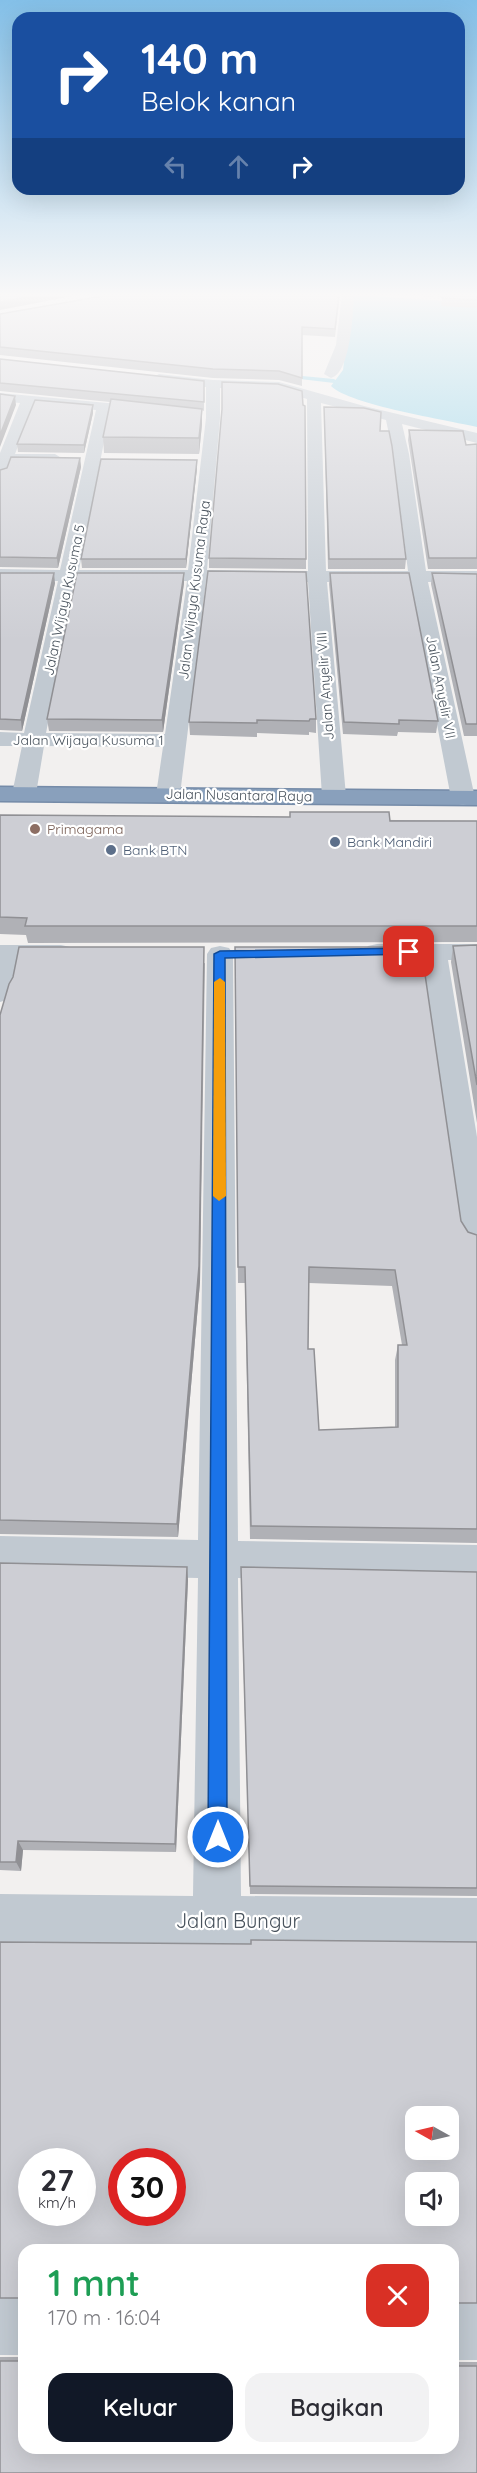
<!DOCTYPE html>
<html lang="id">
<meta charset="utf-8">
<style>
:root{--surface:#fff;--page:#f2f2f3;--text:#2b2b33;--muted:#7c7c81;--accent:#111827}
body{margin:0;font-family:Quicksand,sans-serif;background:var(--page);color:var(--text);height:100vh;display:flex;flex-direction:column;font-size:22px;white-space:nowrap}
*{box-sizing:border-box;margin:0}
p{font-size:20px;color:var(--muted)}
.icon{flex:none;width:33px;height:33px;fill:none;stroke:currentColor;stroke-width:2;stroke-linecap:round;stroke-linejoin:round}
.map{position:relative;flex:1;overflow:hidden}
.sheet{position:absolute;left:18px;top:2244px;width:441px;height:210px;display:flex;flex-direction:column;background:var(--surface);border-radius:18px;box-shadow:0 6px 24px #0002}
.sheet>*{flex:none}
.guide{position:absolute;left:12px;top:12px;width:453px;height:183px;border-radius:18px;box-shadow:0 6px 24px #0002;background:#1a4fa0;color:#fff;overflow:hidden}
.needle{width:39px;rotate:278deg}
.buttons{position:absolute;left:405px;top:2106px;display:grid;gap:12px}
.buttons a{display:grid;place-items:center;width:54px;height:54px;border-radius:12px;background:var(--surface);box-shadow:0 6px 24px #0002;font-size:30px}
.speed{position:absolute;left:18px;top:2148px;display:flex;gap:12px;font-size:30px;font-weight:700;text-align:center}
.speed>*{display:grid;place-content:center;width:78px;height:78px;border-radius:50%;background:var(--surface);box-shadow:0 6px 24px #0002;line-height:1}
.speed small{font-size:15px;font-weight:400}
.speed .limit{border:9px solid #d22;background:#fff;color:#111}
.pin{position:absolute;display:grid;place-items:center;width:51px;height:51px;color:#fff;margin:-26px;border-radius:12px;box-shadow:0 3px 9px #0006}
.me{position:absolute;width:66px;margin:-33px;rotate:0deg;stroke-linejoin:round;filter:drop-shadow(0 0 4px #0008)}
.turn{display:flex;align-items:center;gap:21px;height:126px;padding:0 30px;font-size:27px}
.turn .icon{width:78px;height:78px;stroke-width:2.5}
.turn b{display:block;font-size:42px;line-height:51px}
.lanes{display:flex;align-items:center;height:57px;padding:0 30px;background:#0003;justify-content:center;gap:30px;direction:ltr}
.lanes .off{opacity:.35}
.round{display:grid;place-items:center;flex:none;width:63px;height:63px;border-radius:18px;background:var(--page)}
.overview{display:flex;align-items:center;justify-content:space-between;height:102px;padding:0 30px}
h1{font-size:36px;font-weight:600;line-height:45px;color:#1e9e55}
.action{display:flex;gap:12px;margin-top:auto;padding:12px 30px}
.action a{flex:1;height:69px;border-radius:18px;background:var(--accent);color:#fff;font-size:24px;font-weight:600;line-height:69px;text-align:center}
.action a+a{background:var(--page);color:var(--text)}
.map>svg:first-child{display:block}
</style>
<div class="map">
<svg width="477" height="2473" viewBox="0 0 477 2473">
<rect width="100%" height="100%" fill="#f2f0ef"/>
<!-- water -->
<path fill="#8fd2e8" d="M356,295L477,303V427C447,420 350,405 331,386L343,370L352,297Z"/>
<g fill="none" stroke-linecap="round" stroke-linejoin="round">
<!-- stream -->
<path fill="#8fd2e8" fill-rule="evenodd" d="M281,374L334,379L337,381L334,383L283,377Z"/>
<defs>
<path id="highway" d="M0,787L477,791V805L0,801Z"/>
</defs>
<!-- highway casing -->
<use href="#highway" stroke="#758ba8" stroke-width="3"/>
<!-- minor -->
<path fill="#c1c9d1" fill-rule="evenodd" d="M342,294H354C353,312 351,373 331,378L324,374L336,345Z
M434,294H477V301L440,298Z
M159,374L213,380L279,382L364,406L477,433V443L402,424L409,454L426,571H477V583L428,582L475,798L471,803L463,805L455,803L451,798L410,582H327L346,796L342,801L334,803L326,801L322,796L308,582L206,581L180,795L176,800L168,802L160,800L156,795L163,747L44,746L36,794L32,799L24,801L16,799L12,794L22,746H0V732L24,733L58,581H0V569L60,570L96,410L34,404L15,454H55L63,459L55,464H12L6,476L0,478V453L20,403L0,401V393L129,405L131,408L129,411H110L79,570H188L206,418V387L154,381L152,378ZM220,388L278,390L307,399L308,571L207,570L220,418ZM321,403L386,420L393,454L408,571H326ZM76,581H187L165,734L46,733Z
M377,944H477V960H448L477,1137V1250L465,1246L460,1237L421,960H377L368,958L364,952L368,946Z
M0,945H61L70,947L74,953L70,959L61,961H19L14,993L10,999L0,1002Z
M220,946L229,948L233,954L238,1541L477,1545V1583L238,1578L241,1896L477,1898V1946L0,1942V1894L193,1896L198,1578L0,1574V1536L198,1540L207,954L211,948Z
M0,2297H24V2355H0Z
M453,2302H477V2360H453Z"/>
<!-- highway -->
<use href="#highway" fill="#89a0bc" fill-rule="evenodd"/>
</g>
<!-- wall -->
<path fill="#b0b1b6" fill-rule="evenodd" d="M125,294H340L335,337L302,335V386L279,380L213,378L0,355V314Z
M390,294H434V297Z
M477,295V308L441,306L442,298Z
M0,359L204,381V411L202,410V424L199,454L104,453L103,437L110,402L0,391Z
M93,405V413L84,453L18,452L17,444Z
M324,407L380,431L406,559L405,569H328Z
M409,430L466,445H477V569H428L408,440Z
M80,458L81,467L58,568L0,567V470Z
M197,460V468L186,568H82L81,559Z
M209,558L306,559V569L209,568Z
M208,571L316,719V733L309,732V735L257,733V737L190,735L189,722Z
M0,573L55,583L22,731L0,730Z
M330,573L438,721L436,733L398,732L397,736L343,734L329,584Z
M432,573L477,574V736H464L431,584Z
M184,583L163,732L49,731L47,719Z
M0,815L477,821V942L28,943L26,935L0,934Z
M477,945V1123L451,962L453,946Z
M235,947L461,1221L468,1232L477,1235V1543L250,1539L245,1283H238ZM309,1283L392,1286L402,1345H398L395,1360V1427L319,1430L308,1349Z
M205,963L200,1282L178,1537L0,1534V1015Z
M0,1563L187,1567L188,1580L176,1852L23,1850L21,1871L0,1870Z
M477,1572V1896L250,1894L241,1580Z
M251,1944L457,2303L458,2362H477V2473H0V2357H19Z"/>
<!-- shaded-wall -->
<path fill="#909094" d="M41,294H83L0,310V302Z
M15,396L16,405L0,447V435Z
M93,405V413L84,453V445Z
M202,409V424L199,454V438Z
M80,458L81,467L58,568L57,558Z
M197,460V468L186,568V559Z
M54,573L55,583L22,731L21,720Z
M184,573V583L163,732L162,720Z
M204,947L200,1282L178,1537L177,1524Z
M187,1567L188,1580L176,1852L175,1844Z
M18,1841L23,1850L21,1871L16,1862Z"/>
<!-- building -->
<path fill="#cdced4" stroke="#909094" stroke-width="1.5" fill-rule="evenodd" d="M0,294H41L0,302Z
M125,294H339L335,329L302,327V378L279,371L213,369L0,347V314L97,297Z
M443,294L477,295V300L442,298Z
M0,359L204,381V402L0,383Z
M222,382L278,384L302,391L303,405L305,406L306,559L209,558L222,409Z
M0,394L15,396L0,435Z
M111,399L202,409L199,438L103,437Z
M35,400L93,405L84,445L17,444Z
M324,407L364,408L381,412L380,431H389L392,446L406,559H329Z
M409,430L463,431L466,445L477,444V558H429Z
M11,457L80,458L57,558L0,557V470L7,468Z
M101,459L197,460L186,559H81Z
M208,571L306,572L316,719H310L309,721L257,720V723L189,722Z
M0,573H54L21,720L0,719Z
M77,573H184L162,720L47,719Z
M330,573H409L438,721L399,720V724L344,722Z
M432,573L477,574V724H466Z
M290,812H389L390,821H477V926H25L27,918L0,917V815L290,817Z
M477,945V1085L453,946Z
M19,947H204L199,1266L177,1524L0,1520V1015L9,984L13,977Z
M235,947H421L461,1221L468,1232L477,1235V1529L251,1526L245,1267H238ZM309,1267L395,1270L407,1345H398V1427L319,1430L314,1349H308Z
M0,1563L187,1567L175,1844L18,1841L16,1862H0Z
M241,1567L477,1572V1888L250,1886Z
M251,1940L477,1942V2303H457L458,2366H477V2473H0V2361H19L20,2298H0V1942L251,1944ZM416,2116H448V2150H416ZM32,2162H82V2212H32ZM122,2162H172V2212H122ZM416,2182H448V2216H416ZM24,2250H453V2448H24Z"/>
<!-- sky -->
<linearGradient id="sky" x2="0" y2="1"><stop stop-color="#84c0e8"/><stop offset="0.46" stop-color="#f9f8f8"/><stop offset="1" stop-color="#f9f8f8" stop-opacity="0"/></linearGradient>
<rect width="477" height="641" fill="url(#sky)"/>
<!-- route -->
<path fill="#1a73e8" stroke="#114b97" stroke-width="1.5" d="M409,948L415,952L413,954L225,958L227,1837L225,1844L218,1847L211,1844L208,1837L214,954L220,951Z"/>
<!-- slow -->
<path fill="#f59e0b" d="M220,978L225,982L226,1196L219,1201L213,1196L214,982Z"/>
<!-- markers -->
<circle fill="#8d6e63" stroke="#fff" stroke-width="2" cx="35" cy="829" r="6"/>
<g fill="#5c6f8a" stroke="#fff" stroke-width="2">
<circle cx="335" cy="842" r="6"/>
<circle cx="111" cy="850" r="6"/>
</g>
<g text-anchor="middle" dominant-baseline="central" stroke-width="4.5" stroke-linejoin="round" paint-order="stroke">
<!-- far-street labels -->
<g font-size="14" fill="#48525c" stroke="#fff">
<text transform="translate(194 590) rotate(-83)">Jalan Wijaya Kusuma Raya</text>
<text transform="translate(64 600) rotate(-78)">Jalan Wijaya Kusuma 5</text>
<text transform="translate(325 686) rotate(-94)">Jalan Anyelir VIII</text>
<text transform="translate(441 687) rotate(79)">Jalan Anyelir VII</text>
<text x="88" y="740">Jalan Wijaya Kusuma 1</text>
<text transform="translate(239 795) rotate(1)">Jalan Nusantara Raya</text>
</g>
<!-- far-education labels -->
<g font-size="14" fill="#785e54" stroke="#fff" text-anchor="start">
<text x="47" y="829">Primagama</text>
</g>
<!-- far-service labels -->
<g font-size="14" fill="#4e5e75" stroke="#fff" text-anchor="start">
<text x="347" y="842">Bank Mandiri</text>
<text x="123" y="850">Bank BTN</text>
</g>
<!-- near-street labels -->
<g font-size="20" fill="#48525c" stroke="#fff">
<text x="238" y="1920">Jalan Bungur</text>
</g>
</g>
</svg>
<div class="buttons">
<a><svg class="needle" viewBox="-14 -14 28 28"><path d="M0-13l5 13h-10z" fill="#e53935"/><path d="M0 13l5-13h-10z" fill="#7c7c81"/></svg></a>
<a><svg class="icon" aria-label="sound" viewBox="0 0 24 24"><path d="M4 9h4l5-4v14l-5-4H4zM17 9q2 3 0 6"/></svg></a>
</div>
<div class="speed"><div>27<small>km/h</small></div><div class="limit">30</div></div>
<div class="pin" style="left:409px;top:952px;background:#d93025"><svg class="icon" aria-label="arrive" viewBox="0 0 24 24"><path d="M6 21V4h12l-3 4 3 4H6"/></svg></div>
<svg class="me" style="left:218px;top:1837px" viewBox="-20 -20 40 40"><circle r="17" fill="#1a73e8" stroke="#fff" stroke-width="3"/><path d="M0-11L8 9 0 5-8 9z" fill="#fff"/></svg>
<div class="guide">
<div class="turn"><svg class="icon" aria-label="right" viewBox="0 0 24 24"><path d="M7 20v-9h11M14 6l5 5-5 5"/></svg><div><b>140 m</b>Belok kanan</div></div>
<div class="lanes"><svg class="icon off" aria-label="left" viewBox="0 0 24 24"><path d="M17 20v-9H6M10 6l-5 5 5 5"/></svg><svg class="icon off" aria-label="ahead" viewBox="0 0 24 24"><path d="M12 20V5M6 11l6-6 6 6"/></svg><svg class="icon" aria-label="right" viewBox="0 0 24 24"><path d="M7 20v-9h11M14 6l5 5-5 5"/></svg></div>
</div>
<section class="sheet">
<div class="overview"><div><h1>1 mnt</h1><p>170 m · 16:04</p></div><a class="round" style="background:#d93025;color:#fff"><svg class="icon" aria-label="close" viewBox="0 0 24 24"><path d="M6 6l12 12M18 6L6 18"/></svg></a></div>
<div class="action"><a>Keluar</a><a>Bagikan</a></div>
</section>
</div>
